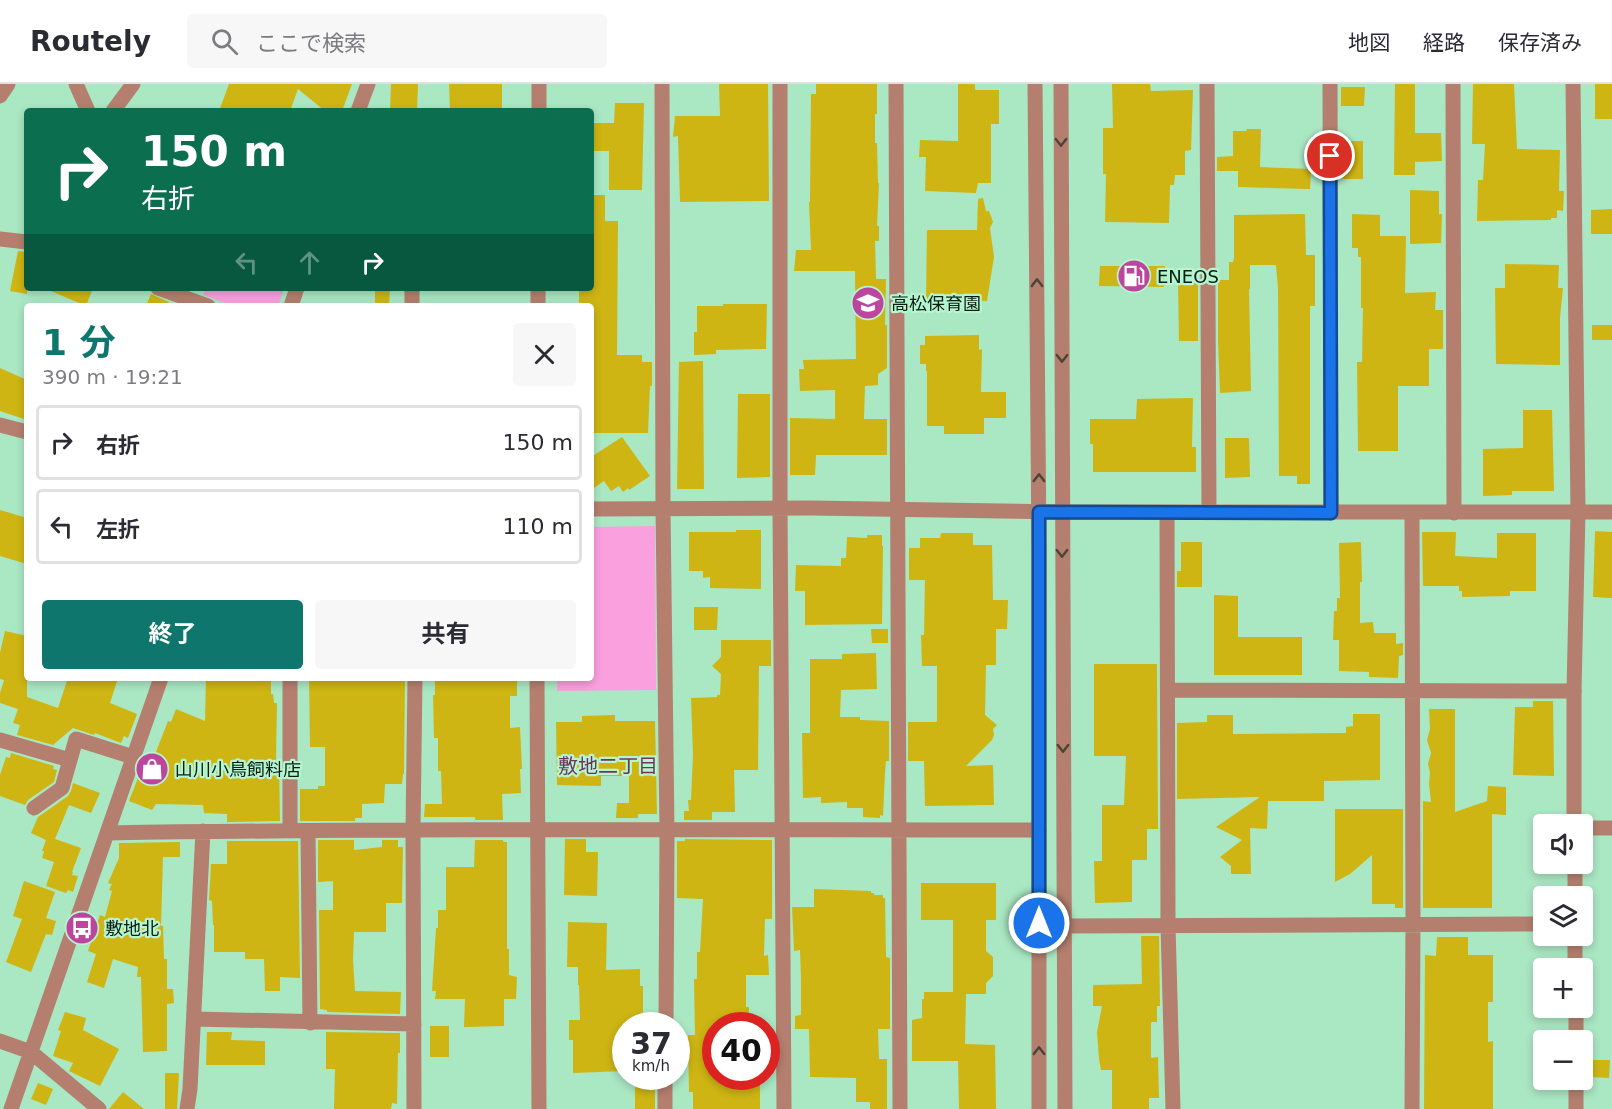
<!DOCTYPE html>
<html lang="ja">
<meta charset="utf-8">
<style>
:root{--surface:#fff;--page:#f7f7f7;--text:#2b2b33;--muted:#7c7c81;--line:#e1e1e2;--accent:#0f766e}
body{margin:0;font-family:"DejaVu Sans","Noto Sans JP",sans-serif;background:var(--page);color:var(--text);height:100vh;display:flex;flex-direction:column;font-size:22px;white-space:nowrap}
*{box-sizing:border-box;margin:0}
p{font-size:20px;color:var(--muted)}
.icon{flex:none;width:33px;height:33px;fill:none;stroke:currentColor;stroke-width:2;stroke-linecap:round;stroke-linejoin:round}
.map{position:relative;flex:1;overflow:hidden}
.panel{position:absolute;left:24px;top:219px;width:570px;height:378px;display:flex;flex-direction:column;background:var(--surface);border-radius:6px;box-shadow:0 3px 9px #0003}
.panel>*{flex:none}
.hud{position:absolute;left:24px;top:24px;width:570px;height:183px;border-radius:6px;box-shadow:0 3px 9px #0003;background:#0b6e4f;color:#fff;overflow:hidden}
.fabs{position:absolute;left:1533px;top:730px;display:grid;gap:12px}
.fabs a{display:grid;place-items:center;width:60px;height:60px;border-radius:6px;background:var(--surface);box-shadow:0 3px 9px #0003;font-size:30px}
.speed{position:absolute;left:612px;top:928px;display:flex;gap:12px;font-size:30px;font-weight:700;text-align:center}
.speed>*{display:grid;place-content:center;width:78px;height:78px;border-radius:50%;background:var(--surface);box-shadow:0 3px 9px #0003;line-height:1}
.speed small{font-size:15px;font-weight:400}
.speed .limit{border:9px solid #d22;background:#fff;color:#111}
.pin{position:absolute;display:grid;place-items:center;width:51px;height:51px;color:#fff;margin:-26px;border:3px solid #fff;border-radius:50%;box-shadow:0 2px 6px #0007}
.me{position:absolute;width:66px;margin:-33px;rotate:0deg;stroke-linejoin:round;filter:drop-shadow(0 0 4px #0008)}
.turn{display:flex;align-items:center;gap:21px;height:126px;padding:0 18px;font-size:27px}
.turn .icon{width:78px;height:78px;stroke-width:2.5}
.turn b{display:block;font-size:42px;line-height:51px}
.lanes{display:flex;align-items:center;height:57px;padding:0 18px;background:#0003;justify-content:center;gap:30px;direction:ltr}
.lanes .off{opacity:.35}
.round{display:grid;place-items:center;flex:none;width:63px;height:63px;border-radius:6px;background:var(--page)}
.overview{display:flex;align-items:center;justify-content:space-between;height:102px;padding:0 18px}
h1{font-size:36px;font-weight:700;line-height:45px;color:var(--accent)}
.action{display:flex;gap:12px;margin-top:auto;padding:12px 18px}
.action a{flex:1;height:69px;border-radius:6px;background:var(--accent);color:#fff;font-size:24px;font-weight:700;line-height:69px;text-align:center}
.action a+a{background:var(--page);color:var(--text)}
ul{padding:0;list-style:none}
li{display:flex;align-items:center;gap:18px;height:75px;margin:0 12px 9px;padding:0 6px;border:3px solid var(--line);border-radius:6px}
li div{flex:1}
li b{display:block;font-size:22px}
li em{font-style:normal}
header{display:flex;align-items:center;gap:36px;box-sizing:border-box;height:84px;padding:0 30px;background:var(--surface);border-bottom:2px solid var(--line)}
header strong{font-size:28px}
nav{display:flex;gap:33px;margin-inline-start:auto;font-size:21px}
.search{width:420px;height:54px;background:var(--page);display:flex;align-items:center;gap:15px;box-sizing:border-box;padding:0 21px;border-radius:6px;color:var(--muted);font-size:22px}
.map>svg:first-child{display:block}
</style>
<header>
<strong>Routely</strong>
<div class="search"><svg class="icon" aria-label="search" viewBox="0 0 24 24"><circle cx="10" cy="10" r="6"/><path d="M15 15l6 6"/></svg>ここで検索</div>
<nav><a>地図</a><a>経路</a><a>保存済み</a></nav>
</header>
<div class="map">
<svg width="1612" height="1025" viewBox="0 0 1612 1025">
<rect width="100%" height="100%" fill="#aae7c3"/>
<!-- green -->
<path fill="#faa0df" d="M206,204H284L278,222H234L203,211Z
M655,442L656,606L557,607V594H591V443Z"/>
<!-- building -->
<path fill="#ceb514" d="M229,0H352L342,27H325L298,5L290,27H219Z
M391,0H418L417,27H390Z
M449,0H502V27H450Z
M719,0H768L769,117L680,118L678,52L673,53L675,32H720Z
M816,0H877V30H875V59H877L878,99H879L877,142H879V157H875L876,195H886L885,241H887V284L878,290V301L865,302L864,335H887V371H816L815,391H790V334L835,335V306L800,307L799,285H804L803,276L856,275L855,187H794L796,166H811L809,118H810L811,10H816Z
M958,0H975V6H999V40H991V99H978L976,109L925,107L926,73H919L920,56L958,57Z
M1112,0H1150L1151,7L1193,6L1191,66L1185,67V91H1175L1174,101H1170L1169,139L1105,138L1106,90H1103V44H1113Z
M1395,0H1415V49H1441L1442,77L1415,78V91H1394Z
M1473,0H1514L1517,65L1560,66L1559,107H1564L1563,127L1557,126V134H1551V136L1477,137L1478,96H1483L1485,60H1472Z
M1595,0H1612V35H1595Z
M1341,3H1365L1364,22H1341Z
M615,19H644L642,106H609V67H591V39H614Z
M1247,45H1261L1260,83L1311,85L1310,105L1238,103V87H1217V73L1233,72V47H1246Z
M1344,57H1363V95H1343Z
M1410,106L1439,107V130H1442L1441,159L1410,160Z
M591,111H605V137H618L617,271H642V278H652V302H650L648,349H591V222H579V204H591Z
M983,114L986,127H989L993,138L990,144L994,173L987,217L926,216L927,146H977L978,115Z
M1612,125V150H1591V126Z
M1305,130L1306,171H1315V222H1310V400H1297V392H1279L1278,205L1276,181H1250V205H1249L1251,307L1220,309L1218,256V196H1229V178H1233L1234,174V131Z
M1352,130L1380,131V152H1406L1405,209L1436,208L1435,226H1443V265H1429V302H1398V367H1358L1357,278H1362L1363,224H1361V173H1358V164H1352Z
M18,167L27,168V210L10,207Z
M1505,180L1559,181L1558,204H1563L1560,234V281L1496,280L1495,204H1505Z
M1100,182H1165L1164,203L1099,202Z
M1178,197H1198V257H1179Z
M44,204H93L86,222Z
M375,205H390L389,222H375Z
M151,210L169,218L167,222H146Z
M723,220H767L766,265L716,266V270L694,271V248H697V222H723Z
M1592,241H1612V256H1592Z
M979,251V266L982,265L981,308H1006V334H984V350H944V342H927V287H926V280H920V261H925V252Z
M703,277L704,405H677L679,278Z
M0,284L27,296V336L0,327Z
M738,310H770V393L737,394Z
M1193,314L1192,363H1196V388H1093V360H1090V335H1136L1137,315Z
M1523,326H1552L1554,407H1512V411L1483,412V365L1523,364Z
M622,353L650,392L629,406L628,404L623,408L619,402L611,407L604,397L591,406V373Z
M1225,354H1249L1250,393L1225,394Z
M0,426L27,434V480L0,472Z
M736,446H761V505L710,504V493L703,494V487H689V448H736Z
M1595,447L1612,448V514L1593,513Z
M1422,448H1456L1455,472L1497,474V449H1536V507H1510V512L1462,513V507H1459V502H1423Z
M941,449H973V461H992L993,516H1008L1007,545H996V581H986L985,631L997,641L993,645L994,651L992,656L966,682L993,681L994,721L925,722L924,677H908V638H937V582H922L921,551H924L925,496H909V464H920V454H940Z
M867,451H882V462H883L882,540L805,541V507H795L796,481L841,482V474H846L847,453L867,454Z
M1181,458H1202V503H1177V487H1181Z
M1361,458L1362,498H1360V539L1373,538L1374,549H1396V560L1403,559V571L1399,572L1398,594L1369,593V588L1339,587V556H1333L1334,527H1337V514H1340L1339,459Z
M1214,511L1238,512V553H1302V591H1214Z
M694,523H718L717,546H694Z
M871,545H888V559H872Z
M5,547L27,552V613L58,624L68,594H118L110,619L137,630L128,654L124,652L121,659L95,649L94,651L73,644L53,661L17,651L20,641L13,639L18,625L0,619V609L4,596L0,595V569Z
M721,556H771V582H759L758,686H734L735,728H712V736H684V727H689L688,716H691L693,671L691,614L717,613V611H720L721,590L712,582L721,573Z
M876,569L877,605L841,606L840,633H860V636L889,637V677H886L885,689L883,732L880,731V734L863,733V724H847V718L821,719V713L803,714L802,649H810V575H842V570Z
M1094,580H1157L1158,745H1147V776H1132V818L1095,819L1094,777H1102V721H1124L1126,672H1094Z
M206,594H226V597L271,596V610H273L274,619H277L276,676H279L280,737L227,738V730L204,729L203,721L156,720L152,726L129,717L140,689L138,688L141,680L147,669L154,673L168,637L171,638L176,625L205,637Z
M309,594H405L404,690H403L402,700H385L384,719L362,720V734H355V737H300V705H318V702H325V663H310Z
M435,594H517V612H510V644L520,643L522,685H520L521,709L502,710L503,736H475V733H424L425,720H442L441,687H438V654H434L433,611H435Z
M1533,617H1553L1554,692L1513,691L1515,623H1533Z
M1429,625H1455V728L1487,717L1488,702L1506,703V731L1492,730V824H1423V717L1431,718L1429,700L1430,688L1428,680L1431,669L1427,656L1430,645Z
M1353,630H1380V696L1324,697V717H1268L1267,745L1250,744L1251,790H1231V782L1220,773L1242,756L1216,743L1260,713L1177,715V639L1207,638V631H1233V650L1346,649V643L1353,642Z
M615,631V637H655L657,730H638V734H616L617,719H629V692H601V702L557,701L556,638H582V632Z
M11,669L54,682L53,685L57,686L54,698L28,716L25,721L0,712V691L6,673L10,674Z
M73,699L100,709L91,729L69,721L55,755L81,764L72,788H73L72,791L78,792L73,808L68,806L66,809L46,802L54,778L42,774L44,767H42L46,756L31,749L38,733L68,712L71,707Z
M1335,725H1403V824H1395V820H1372V771L1350,790L1335,798Z
M565,755H586V768H598L597,812L564,811Z
M685,755L772,756V835H765L764,872L768,871L769,891H746V923H749V937H716V993H760V1025H693V1008H689L688,951H695L694,895H697V868H700L703,815L677,814V757H685Z
M318,756H354V766L382,763V756H398V763H403L402,819H386V848H354L353,876L355,907L401,908L400,930L327,928V926L320,925L319,826H333V797L318,798Z
M475,756H503V758H507V865H509V891L517,893L516,915H504V942L464,943L465,915H435L436,907H432L436,844H438V826H446V783H474Z
M227,757H298L300,894L280,893V907H265L264,875H245V868H214V841H213L212,817L209,816L211,780H227Z
M180,758V773H163L161,842H163L164,875H167V905H173L174,919L167,920V967L143,968L141,893H137L138,883L113,875L104,904L87,898L96,870L88,867L100,831L105,833L112,807L109,806L112,800L108,799L119,774V759Z
M24,797L55,808L46,834L56,837L52,851L46,850L31,888L6,878L22,835L13,832Z
M921,799H996V836H986V867L993,873V892L986,899V910H966L965,960L995,961L996,1025H959L958,977H912V936L922,934V915H924V908H953V836H921Z
M814,805L871,807V809H874V811H883V814H885L886,873L890,874V945H878L879,975H887V1025H870V1018H856V994L810,993L809,945H795V932L801,931V894L800,866L794,867L792,823H814Z
M568,838L607,839L606,886L640,885V902H643V942H626V987L573,989V956H569V936H580L579,901H578V883H567Z
M1141,852H1159L1160,922H1157V938H1151V974L1158,973L1159,1014H1149V1025H1112V986H1101L1099,975L1097,948L1102,922H1093V901L1142,900Z
M1437,853H1468V871H1493V918H1488V958L1493,957V1025H1424L1425,871L1436,872Z
M65,928L86,934L83,946L119,965L100,1002L69,987L73,979L53,972L61,947L58,946Z
M430,942H449V973H430Z
M207,948H232L231,956L265,957V981H206Z
M326,948L400,949V969H398L397,1020L392,1019L391,1025H334L335,985H326Z
M1590,976H1610L1609,994L1590,993Z
M165,989H179L177,1025H165Z
M38,999L53,1005L46,1021L31,1015Z
M635,1001H655V1025H635Z
M123,1008L144,1025H109Z"/>
<g fill="none" stroke-linecap="round" stroke-linejoin="round">
<!-- minor -->
<path stroke="#b47f6e" stroke-width="15" d="M76,0L88,27
M662,0L663,425L667,747L666,942
M780,0V425L784,1025
M896,0L900,1025
M1207,0L1209,427
M1330,0L1331,429
M1453,0L1454,429
M0,12L8,0
M113,27L133,0
M358,27L368,0
M0,155L27,158
M158,204L208,222
M412,204V222
M291,222L297,204
M0,341L27,348
M591,425L811,424L1062,428H1612
M1167,428L1168,841L1173,1025
M1412,429L1413,840L1412,1025
M290,594V747
M1168,606L1574,607
M0,656L70,676
M34,724L62,704L76,655L133,673
M1582,744H1612
M308,747L310,939
M107,749C418,744 728,746 1039,746
M1064,842L1544,840
M194,935L414,940
M0,957L31,968L99,1025
M11,1025L161,594
M187,1025L190,1005L203,747
M414,1025L413,746L415,594
M665,1025V993"/>
<!-- tertiary -->
<path stroke="#b47f6e" stroke-width="15" d="M1035,0L1039,467V1025
M1061,0L1065,1025
M1573,0L1578,428L1574,607V741
M539,27V0
M538,222V204
M537,594L539,1025
M1575,780V813
M1575,852V885
M1576,924V957
M1576,996V1025"/>
</g>
<!-- one-way arrows -->
<defs><path id="oneway-chevron" d="M-2-3.5L2.5 0L-2 3.5" fill="none" stroke-width="1.6" stroke-linecap="round" stroke-linejoin="round" transform="scale(1.5)"/></defs>
<g stroke="#4c4537">
<use href="#oneway-chevron" transform="translate(1061 58) rotate(90)"/>
<use href="#oneway-chevron" transform="translate(1037 199) rotate(-90)"/>
<use href="#oneway-chevron" transform="translate(1062 274) rotate(90)"/>
<use href="#oneway-chevron" transform="translate(1039 394) rotate(-90)"/>
<use href="#oneway-chevron" transform="translate(1062 469) rotate(90)"/>
<use href="#oneway-chevron" transform="translate(1063 664) rotate(90)"/>
<use href="#oneway-chevron" transform="translate(1039 967) rotate(-90)"/>
</g>
<g fill="none" stroke-linecap="round" stroke-linejoin="round">
<defs>
<path id="route" d="M1039,839V428L1331,429L1330,72"/>
</defs>
<!-- route casing -->
<use href="#route" stroke="#114b97" stroke-width="15"/>
<!-- route -->
<use href="#route" stroke="#1a73e8" stroke-width="10"/>
</g>
<!-- icons -->
<defs>
<symbol id="fuel-disc" viewBox="-11 -11 22 22"><circle r="9.5" fill="#bc469e" stroke="#b7f4d0"/><path d="M-5.5-6h7V0h2V4h1.3V-2.5L3-4.5l.8-.8L6-3V5H2.5V1h-1V6h-7ZM-4.2-4.7v3.2H.2V-4.7Z" fill="#fff"/></symbol>
<symbol id="school-disc" viewBox="-11 -11 22 22"><circle r="9.5" fill="#bc469e" stroke="#b7f4d0"/><path d="M0-5L7-2L0 1L-7-2ZM-4 1L0 2.5L4 1V4Q0 6-4 4Z" fill="#fff"/></symbol>
<symbol id="shop-disc" viewBox="-11 -11 22 22"><circle r="9.5" fill="#bc469e" stroke="#b7f4d0"/><path d="M-5-2.5h2.3a2.7 3.5 0 0 1 5.4 0H5L5.5 6h-11ZM-1.5-2.5h3a1.5 2.3 0 0 0-3 0Z" fill="#fff"/></symbol>
<symbol id="bus-disc" viewBox="-11 -11 22 22"><circle r="9.5" fill="#bc469e" stroke="#b7f4d0"/><path d="M-5-6H5V4H4V6H2V4H-2V6H-4V4H-5ZM-3.5-4V0h7V-4ZM-3.5 1.2v1.5H-2V1.2ZM2 1.2v1.5H3.5V1.2Z" fill="#fff"/></symbol>
</defs>
<g fill-rule="evenodd">
<use href="#fuel-disc" x="1115" y="173" width="38" height="38"/>
<use href="#school-disc" x="849" y="200" width="38" height="38"/>
<use href="#shop-disc" x="133" y="666" width="38" height="38"/>
<use href="#bus-disc" x="63" y="825" width="38" height="38"/>
</g>
<g text-anchor="middle" dominant-baseline="central" stroke-width="4.5" stroke-linejoin="round" paint-order="stroke">
<!-- poi labels -->
<g font-size="18" fill="#071f13" stroke="#b7f4d0" text-anchor="start">
<text x="1157" y="192">ENEOS</text>
<text x="891" y="219">高松保育園</text>
<text x="175" y="685">山川小鳥飼料店</text>
<text x="105" y="844">敷地北</text>
</g>
<!-- neighbourhood labels -->
<g font-size="20" fill="#6e345e" stroke="#b7f4d0">
<text x="608" y="682">敷地二丁目</text>
</g>
</g>
</svg>
<div class="fabs">
<a><svg class="icon" aria-label="sound" viewBox="0 0 24 24"><path d="M4 9h4l5-4v14l-5-4H4zM17 9q2 3 0 6"/></svg></a>
<a><svg class="icon" aria-label="layers" viewBox="0 0 24 24"><path d="M12 4l9 5-9 5-9-5zM3 14l9 5 9-5"/></svg></a>
<a>+</a>
<a>−</a>
</div>
<div class="speed"><div>37<small>km/h</small></div><div class="limit">40</div></div>
<div class="pin" style="left:1330px;top:72px;background:#d93025"><svg class="icon" aria-label="arrive" viewBox="0 0 24 24"><path d="M6 21V4h12l-3 4 3 4H6"/></svg></div>
<svg class="me" style="left:1039px;top:839px" viewBox="-20 -20 40 40"><circle r="17" fill="#1a73e8" stroke="#fff" stroke-width="3"/><path d="M0-11L8 9 0 5-8 9z" fill="#fff"/></svg>
<div class="hud">
<div class="turn"><svg class="icon" aria-label="right" viewBox="0 0 24 24"><path d="M7 20v-9h11M14 6l5 5-5 5"/></svg><div><b>150 m</b>右折</div></div>
<div class="lanes"><svg class="icon off" aria-label="left" viewBox="0 0 24 24"><path d="M17 20v-9H6M10 6l-5 5 5 5"/></svg><svg class="icon off" aria-label="ahead" viewBox="0 0 24 24"><path d="M12 20V5M6 11l6-6 6 6"/></svg><svg class="icon" aria-label="right" viewBox="0 0 24 24"><path d="M7 20v-9h11M14 6l5 5-5 5"/></svg></div>
</div>
<section class="panel">
<div class="overview"><div><h1>1 分</h1><p>390 m · 19:21</p></div><a class="round"><svg class="icon" aria-label="close" viewBox="0 0 24 24"><path d="M6 6l12 12M18 6L6 18"/></svg></a></div>
<ul>
<li><svg class="icon" aria-label="right" viewBox="0 0 24 24"><path d="M7 20v-9h11M14 6l5 5-5 5"/></svg><div><b>右折</b></div><em>150 m</em></li>
<li><svg class="icon" aria-label="left" viewBox="0 0 24 24"><path d="M17 20v-9H6M10 6l-5 5 5 5"/></svg><div><b>左折</b></div><em>110 m</em></li>
</ul>
<div class="action"><a>終了</a><a>共有</a></div>
</section>
</div>
